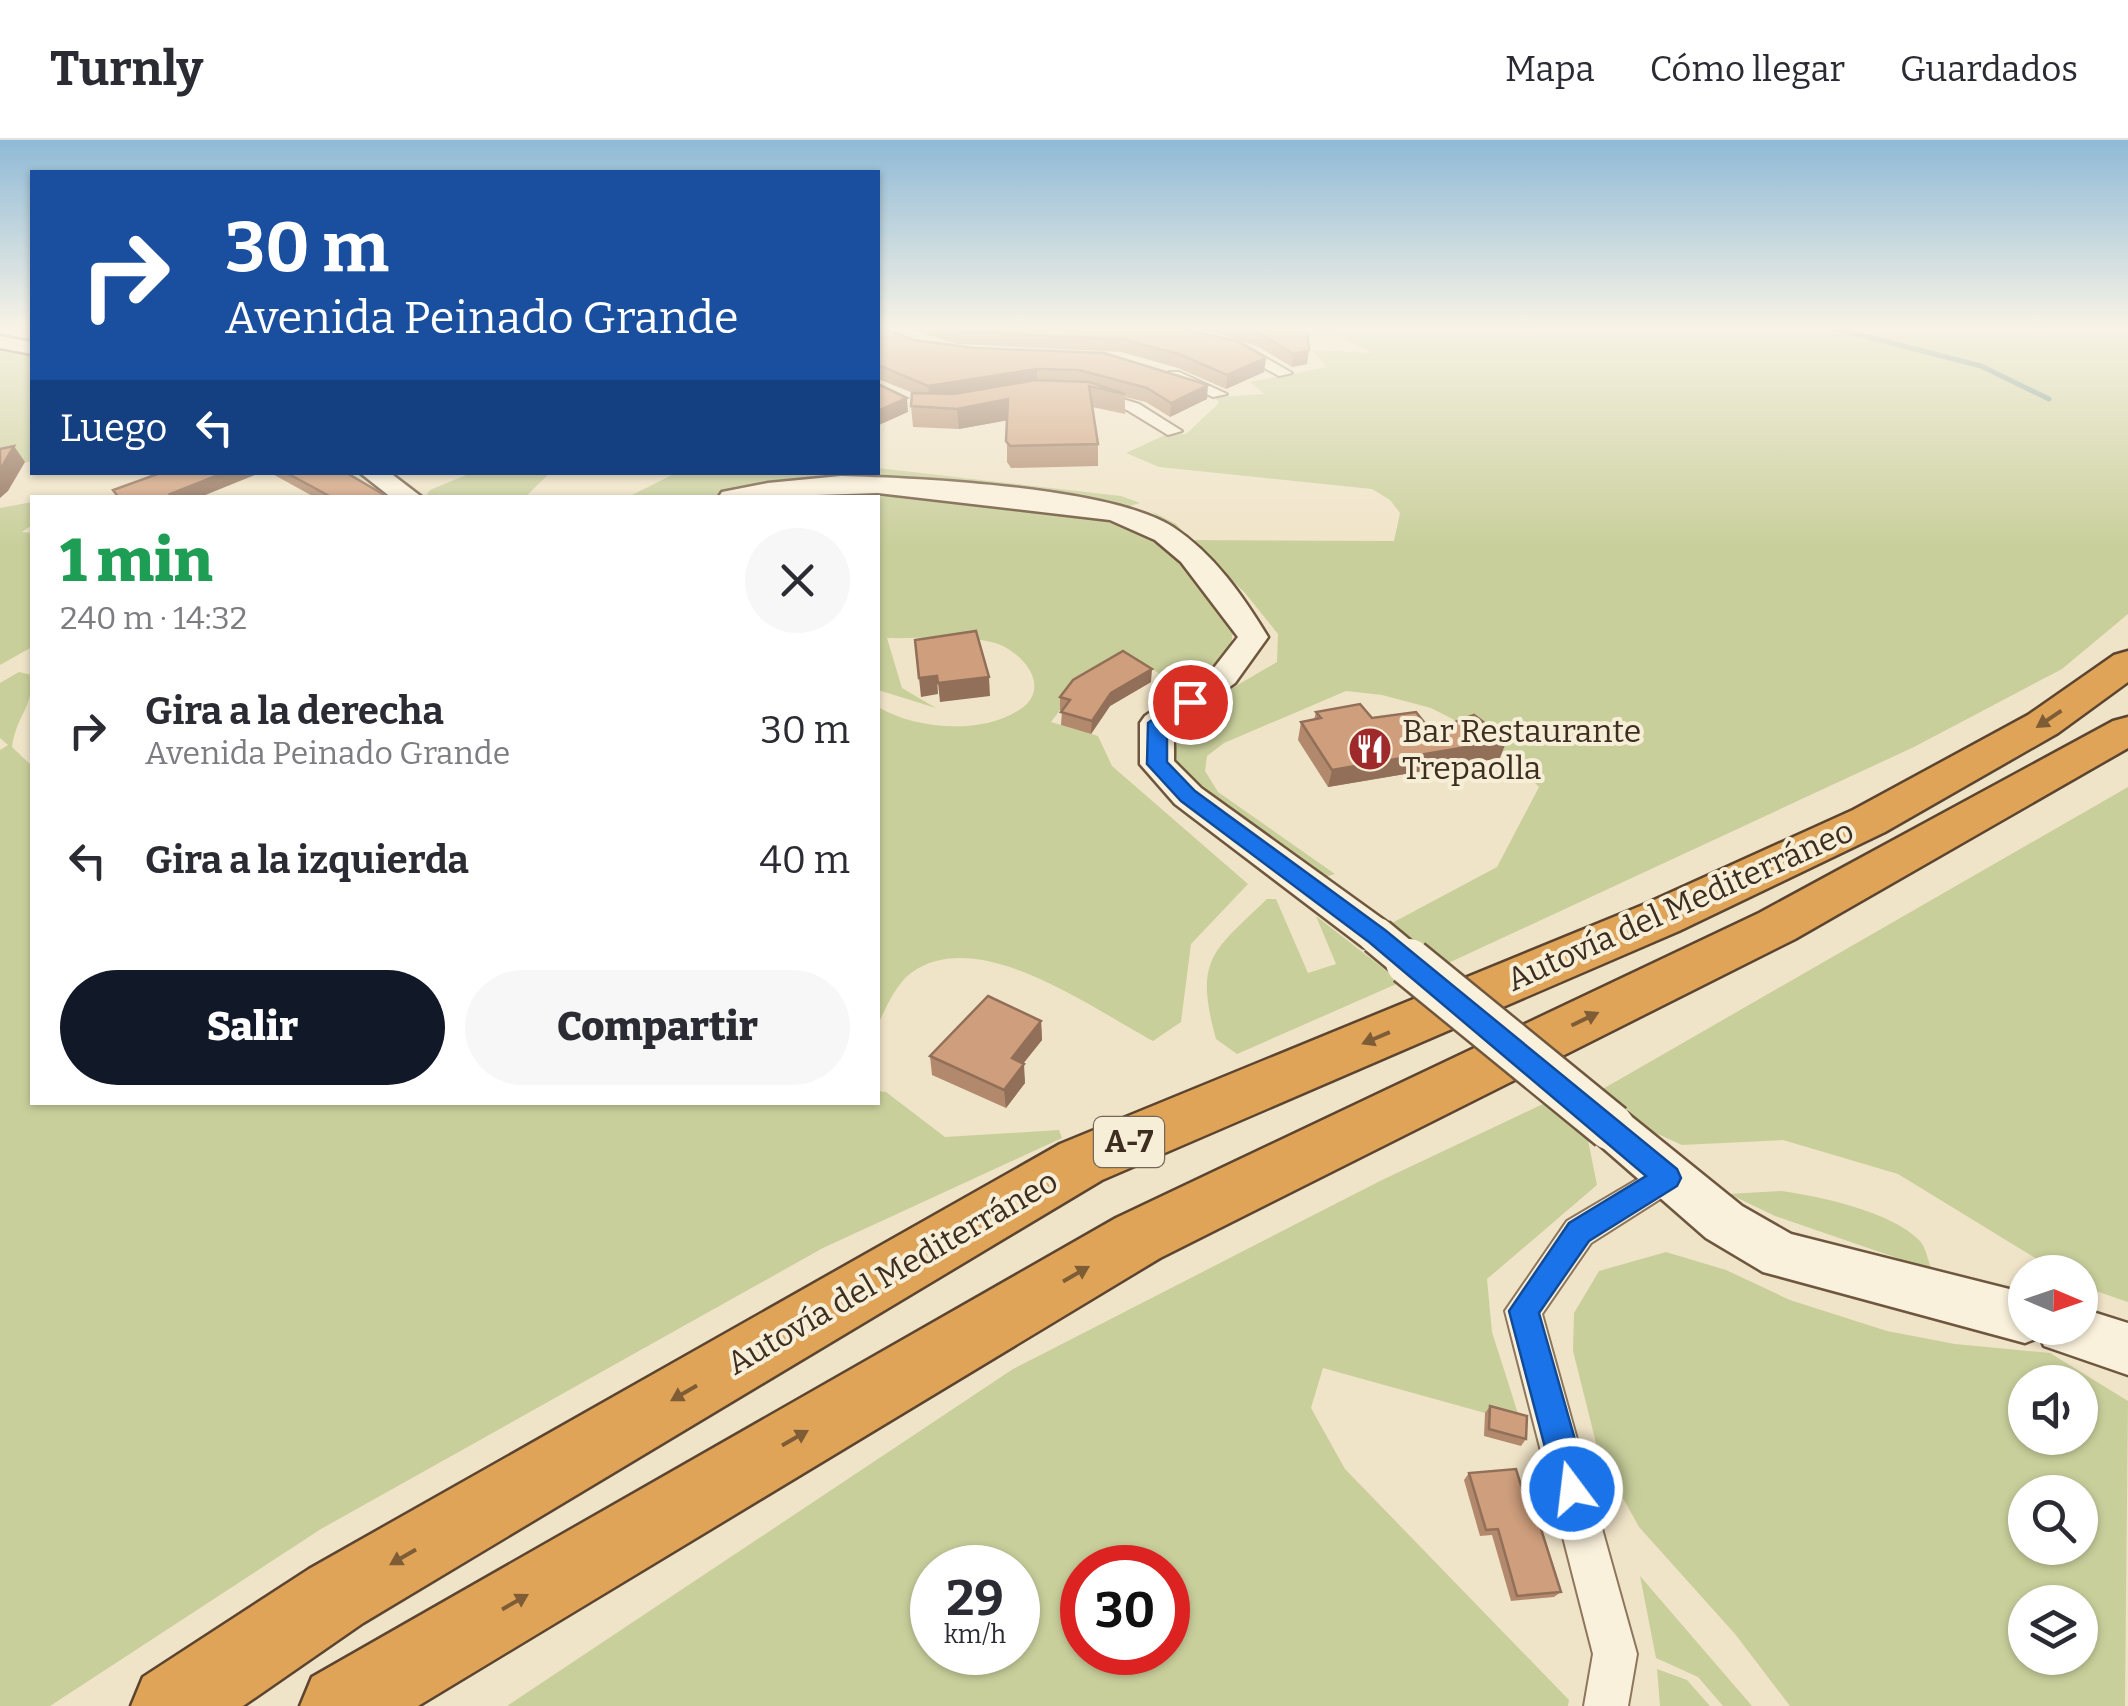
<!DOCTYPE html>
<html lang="es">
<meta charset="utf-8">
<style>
:root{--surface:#fff;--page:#f7f7f7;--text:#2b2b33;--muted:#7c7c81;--line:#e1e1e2;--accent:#111827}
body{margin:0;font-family:Bitter,serif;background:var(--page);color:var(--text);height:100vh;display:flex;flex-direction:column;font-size:38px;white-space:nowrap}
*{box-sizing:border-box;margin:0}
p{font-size:32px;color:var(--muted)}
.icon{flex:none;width:55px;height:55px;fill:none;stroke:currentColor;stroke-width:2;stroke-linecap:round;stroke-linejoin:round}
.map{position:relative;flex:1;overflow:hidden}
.details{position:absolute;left:30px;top:355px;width:850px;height:610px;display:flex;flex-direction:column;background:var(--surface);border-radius:0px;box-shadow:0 2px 8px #0004}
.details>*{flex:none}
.banner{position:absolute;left:30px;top:30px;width:850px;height:305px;border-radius:0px;box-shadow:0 2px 8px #0004;background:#1a4fa0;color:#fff;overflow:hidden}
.needle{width:65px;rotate:92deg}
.fabs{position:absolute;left:2008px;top:1115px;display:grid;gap:20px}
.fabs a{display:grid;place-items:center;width:90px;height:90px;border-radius:50%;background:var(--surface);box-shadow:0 2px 8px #0004;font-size:50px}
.speed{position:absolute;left:910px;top:1405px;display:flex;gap:20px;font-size:50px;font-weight:700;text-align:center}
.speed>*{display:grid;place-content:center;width:130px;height:130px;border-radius:50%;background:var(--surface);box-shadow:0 2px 8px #0004;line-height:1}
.speed small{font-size:25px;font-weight:400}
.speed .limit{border:15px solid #d22;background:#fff;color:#111}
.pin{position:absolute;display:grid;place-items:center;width:85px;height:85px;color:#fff;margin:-42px;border:5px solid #fff;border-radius:50%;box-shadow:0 2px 10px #0007}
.me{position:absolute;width:110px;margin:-55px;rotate:345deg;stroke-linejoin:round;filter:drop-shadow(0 0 8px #0008)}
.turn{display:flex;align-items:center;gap:35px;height:210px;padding:0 30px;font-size:45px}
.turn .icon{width:130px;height:130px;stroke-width:2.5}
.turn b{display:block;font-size:70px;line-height:85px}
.then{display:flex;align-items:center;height:95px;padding:0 30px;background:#0003;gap:20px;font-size:38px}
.round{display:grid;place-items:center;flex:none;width:105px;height:105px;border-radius:52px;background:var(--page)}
.overview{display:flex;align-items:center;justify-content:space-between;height:170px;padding:0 30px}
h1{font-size:60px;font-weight:800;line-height:75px;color:#1e9e55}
.action{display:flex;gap:20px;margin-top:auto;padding:20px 30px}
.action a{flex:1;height:115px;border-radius:60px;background:var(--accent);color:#fff;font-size:40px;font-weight:800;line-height:115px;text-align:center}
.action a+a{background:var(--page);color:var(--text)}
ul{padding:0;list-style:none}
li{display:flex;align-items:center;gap:30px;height:130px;padding:0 30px}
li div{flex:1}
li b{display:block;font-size:38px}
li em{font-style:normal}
header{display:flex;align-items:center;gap:60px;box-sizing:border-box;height:140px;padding:0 50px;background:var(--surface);border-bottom:2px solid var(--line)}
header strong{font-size:48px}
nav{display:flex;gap:55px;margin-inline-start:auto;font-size:35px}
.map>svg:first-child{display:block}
</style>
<header>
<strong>Turnly</strong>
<nav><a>Mapa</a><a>Cómo llegar</a><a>Guardados</a></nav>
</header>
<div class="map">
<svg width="2128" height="1566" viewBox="0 0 2128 1566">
<rect width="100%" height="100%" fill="#f0e4c8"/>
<!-- green -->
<path fill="#c9cf9b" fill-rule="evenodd" d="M1321,188H2128V474L2062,529L1914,607L1444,825L1392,783L1497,727L1539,647L1494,602L1470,588L1431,568L1382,555L1346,551L1224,603L1207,616L1205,631L1218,652L1335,734L1322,738L1189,641C1185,636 1179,627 1177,621C1166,578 1247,541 1277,522L1278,494L1245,453L1191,400L1151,371L1176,384L1191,400L1394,401L1400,373L1390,360L1372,349L1159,327L1126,313L1165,295L1186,294L1219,263L1215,257L1264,254L1250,242L1327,227L1312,210L1373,213Z
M0,207L32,215V321L0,328Z
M878,328L1121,356L1140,363L1126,367L1096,361L749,347L706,357L626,358L676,333L878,332Z
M471,333L550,332V333L525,357H425L430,350Z
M859,353L1087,377L1128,387L1175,415L1233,487L1231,511L1216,532L1169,540L1135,518L1067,561L1051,582L1098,596L1112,626L1248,744L1191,804L1181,882L1153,901C1091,868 978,784 911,833C896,844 886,868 878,884V567C915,589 980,595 1019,570C1054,548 1022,511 995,503C962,494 921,499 887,498L902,548L936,568L878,550V358H846Z
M32,362V385L22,392L32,393V507L0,525V368Z
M19,532L32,535C32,572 17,573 12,607L32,626V962H878V951L886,952L945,997L1059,990L1062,998L823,1108L321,1389L50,1566H0V610L8,605L0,598V543Z
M2128,647V1162L2081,1146L2080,1132H2058L1898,1034L1783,1000L1682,1005L1651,991L1601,950Z
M1267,759H1276L1308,833L1336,824L1316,776L1401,842L1237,914L1216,899C1194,819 1212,812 1267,759Z
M1545,963L1588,1000L1597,1045L1487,1139L1492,1192L1521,1283L1323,1228L1311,1268L1345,1329L1569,1560L1568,1566H507L1013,1229L1382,1040ZM932,1428H1018V1512H932ZM1082,1428H1168V1512H1082Z
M1781,1051C1819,1056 1893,1072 1920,1101C1926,1107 1928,1122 1932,1130L1775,1076L1729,1054Z
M1666,1112L1726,1130L1790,1160L1887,1191L1955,1204L2050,1213L2128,1261L2125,1566H1790L1735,1494L1639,1387L1599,1315L1573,1211L1574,1173L1599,1131ZM2025,1242H2080V1298H2025ZM2025,1352H2080V1408H2025ZM2025,1462H2080V1518H2025Z
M1640,1436L1752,1566H1723L1698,1537L1656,1518Z
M1657,1529L1687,1540L1710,1566H1660Z"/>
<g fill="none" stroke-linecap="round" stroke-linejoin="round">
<!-- stream -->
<path stroke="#6f938a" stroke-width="5" d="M1833,188L1981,226L2049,259"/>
<defs>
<path id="street" d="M1228,202H1238L1292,233L1279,236L1228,208Z
M1169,232H1179L1227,254L1213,257L1169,238Z
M1090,249L1139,264L1182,291L1168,295L1127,270L1084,257V251Z
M1667,1022L1679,1027L1684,1037L1679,1047L1591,1103L1542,1174L1637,1514L1628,1566H1584L1593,1514L1505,1171L1567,1081Z"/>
<path id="secondary" d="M0,196L32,202V214L0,208Z
M359,332H389L423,358H392Z
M841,336C919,338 1111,347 1173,387C1214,414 1243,456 1268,497L1235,543L1174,587V621L1201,648L1391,785L1397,796L1391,807L1377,811L1363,807L1175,664L1140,624V583L1145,576L1213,529L1238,497L1181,422L1155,400L1110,380L878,353L718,358L722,352L768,343Z
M1611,967L1627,973L1742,1066L1791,1094L2025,1153V1188H2080V1168L2128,1183V1235L2044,1206L2040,1197L2025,1203L1763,1132L1706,1098L1595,1001L1588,987L1595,973Z"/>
<path id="highway" d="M2128,511V542L2058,593L1885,692L1679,791L1102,1040L363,1483L243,1566H131L143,1537L309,1429L1060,1004L1643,765L1853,670L2028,575L2114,515Z
M2128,577V608L1795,799L1160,1118L418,1566H300L312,1537L1116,1078L1759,773L2113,581Z"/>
</defs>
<!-- street casing -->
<use href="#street" stroke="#8d765c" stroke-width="4"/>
<!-- secondary casing -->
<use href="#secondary" stroke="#6f573f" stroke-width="5"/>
<!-- highway casing -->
<use href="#highway" stroke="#5b4430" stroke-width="5"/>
<!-- street -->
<use href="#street" fill="#faf1dc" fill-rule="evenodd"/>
<!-- secondary -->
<use href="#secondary" fill="#faf1dc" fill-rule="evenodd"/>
<!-- highway -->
<use href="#highway" fill="#e0a458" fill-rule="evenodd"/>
<defs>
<path id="secondary-bridge-far1" d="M1377,796L1412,825"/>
<path id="secondary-bridge" d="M1409,822L1611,987"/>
</defs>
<!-- secondary-bridge-far1 casing -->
<use href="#secondary-bridge-far1" stroke="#6f573f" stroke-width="41" stroke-linecap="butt"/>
<!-- secondary-bridge casing -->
<use href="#secondary-bridge" stroke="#6f573f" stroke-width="51" stroke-linecap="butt"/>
<!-- secondary-bridge-far1 -->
<use href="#secondary-bridge-far1" stroke="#faf1dc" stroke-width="36"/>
<!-- secondary-bridge -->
<use href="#secondary-bridge" stroke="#faf1dc" stroke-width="46"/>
</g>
<!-- wall -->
<path fill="#b2896c" d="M878,188L890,191L914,200L974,208L1104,213L1207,259L1170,277L1146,262L1125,257V274L1092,267L1098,304V326L1011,328L1007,322V280L959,289L913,287L911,266L913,253L878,239Z
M905,188H1307L1309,210L1307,224L1292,227L1259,207L1217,193L1188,190L1266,218L1264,232L1226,249L1178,228L1121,212L957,204Z
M269,332H345L387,358H316Z
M1151,542L1110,566L1091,594L1061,585L1062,571L1060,570V557Z
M1316,572L1372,578L1431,591L1500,618L1328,647L1298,600L1301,582L1314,580Z
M1041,881L1042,900L1023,924L1025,943L1006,968L932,935L930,916Z
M1490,1266L1526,1299L1521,1306L1484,1296L1485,1273Z
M1469,1333L1528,1368L1561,1452L1554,1457L1511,1461L1492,1395L1480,1396L1464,1340Z"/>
<!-- shaded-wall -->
<path fill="#916f58" d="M1309,210L1307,224L1292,227L1293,214Z
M1266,218L1264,232L1226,249L1227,235Z
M1037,229V243L930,260L928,246Z
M1208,245L1207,259L1170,277L1171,263Z
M907,258L908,272L879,285L878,271Z
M1008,259L1009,280L959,289L957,269Z
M14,306L25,322L8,351L0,358V330Z
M226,332H262L198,358H173L170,354Z
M1152,529L1151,542L1110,566L1091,594L1092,581L1111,553Z
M937,536L938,554L921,557L919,538Z
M989,537L990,556L940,562L938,543Z
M1507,600L1500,618L1328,647L1332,630Z
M1041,881L1042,900L1013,936L1012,918Z
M1024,924L1025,943L1006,968L1004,950Z"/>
<!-- building -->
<path fill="#cf9f7d" stroke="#916f58" stroke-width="2.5" d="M878,188H887L890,191L914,200L974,208L1104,213L1208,245L1171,263L1147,248L1079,230L1037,229L928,246L878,225Z
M947,188H1177L1237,201L1266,218L1227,235L1179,214L1121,199L956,191Z
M1244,188H1307L1309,210L1293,214L1260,193Z
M1036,240L1089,242L1125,254L1089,246L1098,304L1010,306L1006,301L1008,259L957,269L911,266L912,253L954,254Z
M878,244L907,258L878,271Z
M14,306L0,330V309Z
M163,332H226L170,354L175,358H119L113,350Z
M285,332H345L386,356L382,358H333Z
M976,491L989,537L938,543L937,536L919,538L915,500Z
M1123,511L1152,529L1111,553L1092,581L1061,572L1070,560L1060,557L1073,540Z
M1360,564L1372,578L1416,572L1431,591L1474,575L1507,600L1332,630L1301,582L1321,578L1316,572Z
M988,856L1041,881L1012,918L1024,924L1004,950L930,916Z
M1490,1266L1527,1276L1526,1299L1489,1289Z
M1516,1329L1528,1368L1534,1367L1561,1452L1517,1456L1498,1389L1486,1390L1469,1333Z"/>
<!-- one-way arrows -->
<defs><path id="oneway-solid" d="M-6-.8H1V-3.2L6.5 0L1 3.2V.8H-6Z" transform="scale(2.5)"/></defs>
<g fill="#7e5d36">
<use href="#oneway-solid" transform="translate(2049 579) rotate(146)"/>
<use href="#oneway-solid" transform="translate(1585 879) rotate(-26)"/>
<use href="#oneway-solid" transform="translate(1376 898) rotate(157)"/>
<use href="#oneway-solid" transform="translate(1076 1134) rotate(-30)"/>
<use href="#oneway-solid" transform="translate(684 1253) rotate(150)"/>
<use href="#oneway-solid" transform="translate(795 1298) rotate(-30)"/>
<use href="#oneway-solid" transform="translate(403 1417) rotate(150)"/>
<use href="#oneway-solid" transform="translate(515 1462) rotate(-30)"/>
</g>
<!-- sky -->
<linearGradient id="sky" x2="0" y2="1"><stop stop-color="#8fbad6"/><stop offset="0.46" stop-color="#f8f3e6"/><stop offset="1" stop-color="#f8f3e6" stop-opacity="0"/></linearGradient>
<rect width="2128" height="407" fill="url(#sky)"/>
<!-- route -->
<path fill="#1a73e8" stroke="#114b97" stroke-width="2.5" d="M1183,558L1199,562L1167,585V622L1195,651L1385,790L1677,1029L1681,1038L1677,1046L1589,1101L1539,1173L1589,1349L1584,1360L1572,1365L1561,1360L1556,1349L1509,1171L1569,1083L1646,1036L1369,802L1181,661L1147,624L1148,583Z"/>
<!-- icons -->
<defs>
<symbol id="restaurant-disc" viewBox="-11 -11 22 22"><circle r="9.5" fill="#9e2a2b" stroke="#f7eed8"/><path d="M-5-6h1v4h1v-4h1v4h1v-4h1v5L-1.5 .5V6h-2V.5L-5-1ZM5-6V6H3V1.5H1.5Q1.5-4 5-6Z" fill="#fff"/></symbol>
</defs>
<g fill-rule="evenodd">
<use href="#restaurant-disc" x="1345" y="584" width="50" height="50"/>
</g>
<g text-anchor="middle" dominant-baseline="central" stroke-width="8" stroke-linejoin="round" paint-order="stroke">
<!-- shield labels -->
<rect fill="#f7eed8" stroke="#756857" stroke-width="2.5" x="1094" y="977" width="70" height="50" rx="8"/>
<g font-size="30" font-weight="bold" fill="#3d2e20">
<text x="1129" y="1002">A-7</text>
</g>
<!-- poi labels -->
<g font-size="32" fill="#3d2e20" stroke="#f7eed8" text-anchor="start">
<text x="1402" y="591">Bar Restaurante<tspan x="1402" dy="37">Trepaolla</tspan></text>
</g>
<!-- street labels -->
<g font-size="32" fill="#3d2e20" stroke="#f7eed8">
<text transform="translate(1680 765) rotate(-24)">Autovía del Mediterráneo</text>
<text transform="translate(892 1132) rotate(-30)">Autovía del Mediterráneo</text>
</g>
</g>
</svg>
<div class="fabs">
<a><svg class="needle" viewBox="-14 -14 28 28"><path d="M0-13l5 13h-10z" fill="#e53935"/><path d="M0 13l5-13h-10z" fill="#7c7c81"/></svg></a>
<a><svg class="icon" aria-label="sound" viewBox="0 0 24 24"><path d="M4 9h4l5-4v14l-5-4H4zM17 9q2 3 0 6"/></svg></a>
<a><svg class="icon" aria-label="search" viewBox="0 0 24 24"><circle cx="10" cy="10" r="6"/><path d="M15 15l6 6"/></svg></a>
<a><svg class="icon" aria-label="layers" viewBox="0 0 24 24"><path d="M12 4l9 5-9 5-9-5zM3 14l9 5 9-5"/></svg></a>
</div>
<div class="speed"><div>29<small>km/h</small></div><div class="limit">30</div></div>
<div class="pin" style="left:1190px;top:562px;background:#d93025"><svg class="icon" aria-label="arrive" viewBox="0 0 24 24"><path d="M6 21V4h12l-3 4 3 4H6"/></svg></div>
<svg class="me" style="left:1572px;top:1349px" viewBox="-20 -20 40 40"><circle r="17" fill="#1a73e8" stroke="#fff" stroke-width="3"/><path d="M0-11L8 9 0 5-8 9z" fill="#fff"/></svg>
<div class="banner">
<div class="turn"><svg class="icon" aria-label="right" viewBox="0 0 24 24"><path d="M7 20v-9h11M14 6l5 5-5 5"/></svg><div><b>30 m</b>Avenida Peinado Grande</div></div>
<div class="then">Luego<svg class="icon" aria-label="left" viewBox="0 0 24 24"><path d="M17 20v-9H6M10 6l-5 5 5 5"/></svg></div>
</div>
<section class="details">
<div class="overview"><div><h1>1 min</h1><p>240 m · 14:32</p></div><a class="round"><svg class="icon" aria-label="close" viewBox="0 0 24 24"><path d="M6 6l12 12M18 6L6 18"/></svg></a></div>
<ul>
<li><svg class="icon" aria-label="right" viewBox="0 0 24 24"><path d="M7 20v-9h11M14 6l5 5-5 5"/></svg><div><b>Gira a la derecha</b><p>Avenida Peinado Grande</p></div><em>30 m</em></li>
<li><svg class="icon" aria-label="left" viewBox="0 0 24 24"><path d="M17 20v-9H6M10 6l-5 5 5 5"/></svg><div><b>Gira a la izquierda</b></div><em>40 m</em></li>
</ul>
<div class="action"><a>Salir</a><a>Compartir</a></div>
</section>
</div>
